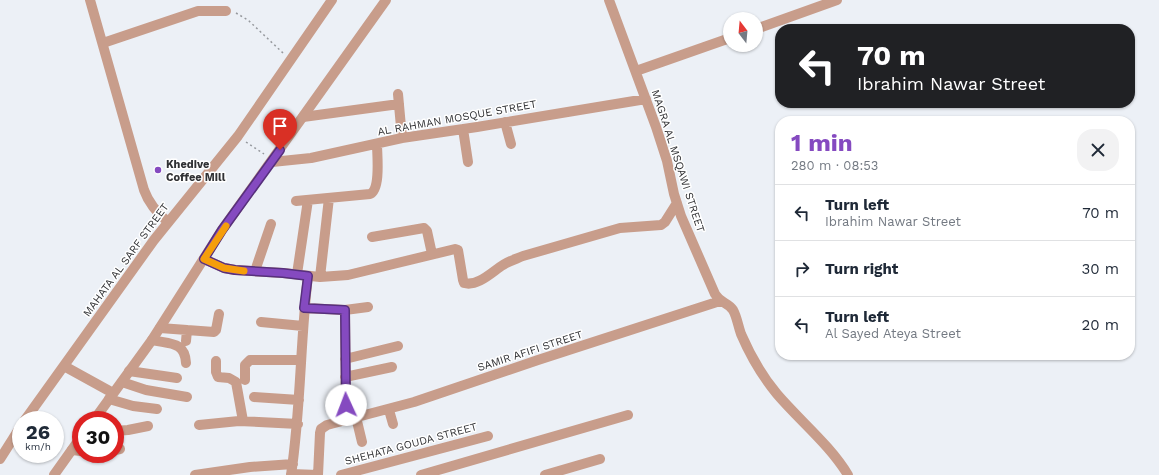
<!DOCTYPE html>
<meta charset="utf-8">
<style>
:root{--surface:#fff;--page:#f2f2f3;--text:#1f2937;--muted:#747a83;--line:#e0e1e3;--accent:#854ac0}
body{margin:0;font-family:"Work Sans",sans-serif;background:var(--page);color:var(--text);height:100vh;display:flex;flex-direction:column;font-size:15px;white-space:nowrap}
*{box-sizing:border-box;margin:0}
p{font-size:13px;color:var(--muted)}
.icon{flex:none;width:22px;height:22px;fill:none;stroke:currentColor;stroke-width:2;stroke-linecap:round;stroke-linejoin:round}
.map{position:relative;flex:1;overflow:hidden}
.side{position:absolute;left:775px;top:116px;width:360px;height:244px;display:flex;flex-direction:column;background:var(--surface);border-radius:16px;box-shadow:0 1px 3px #0004}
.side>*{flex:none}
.top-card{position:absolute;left:775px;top:24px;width:360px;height:84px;border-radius:16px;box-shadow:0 1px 3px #0004;background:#202124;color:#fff;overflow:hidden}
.needle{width:26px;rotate:344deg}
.fabs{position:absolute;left:723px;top:12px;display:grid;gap:8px}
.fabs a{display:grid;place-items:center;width:40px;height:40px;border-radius:50%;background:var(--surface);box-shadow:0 1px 3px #0004;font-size:20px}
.speed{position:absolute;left:12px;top:411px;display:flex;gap:8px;font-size:20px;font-weight:700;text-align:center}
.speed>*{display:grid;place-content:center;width:52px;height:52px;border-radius:50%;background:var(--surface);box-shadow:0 1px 3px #0004;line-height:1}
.speed small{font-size:10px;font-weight:400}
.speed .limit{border:6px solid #d22;background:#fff;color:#111}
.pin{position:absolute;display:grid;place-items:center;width:34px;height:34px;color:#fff;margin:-41px -17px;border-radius:50% 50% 50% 0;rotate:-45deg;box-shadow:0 0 4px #0007}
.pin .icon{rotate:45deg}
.me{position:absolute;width:44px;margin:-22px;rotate:358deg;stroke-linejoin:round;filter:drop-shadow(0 0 3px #0008)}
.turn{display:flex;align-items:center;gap:14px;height:84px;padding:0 16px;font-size:18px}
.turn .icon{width:52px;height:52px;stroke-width:2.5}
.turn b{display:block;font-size:28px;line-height:34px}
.round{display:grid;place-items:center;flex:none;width:42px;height:42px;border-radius:16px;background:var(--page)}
.headline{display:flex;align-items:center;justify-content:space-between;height:68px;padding:0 16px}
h1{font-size:24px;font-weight:700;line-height:30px;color:var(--accent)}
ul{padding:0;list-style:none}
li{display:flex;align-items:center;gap:12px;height:56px;padding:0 16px;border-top:1px solid var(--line)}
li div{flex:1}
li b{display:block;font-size:15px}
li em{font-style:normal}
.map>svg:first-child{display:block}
</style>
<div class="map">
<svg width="1159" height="475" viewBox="0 0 1159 475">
<rect width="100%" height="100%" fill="#ecf0f6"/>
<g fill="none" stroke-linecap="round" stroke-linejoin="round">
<!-- path -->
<path stroke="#96999e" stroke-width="1.5" stroke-dasharray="2 3" stroke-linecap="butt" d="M236,13L248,20L283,53
M246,142L264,154"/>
<!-- minor -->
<path stroke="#c89d8b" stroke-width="10" d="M90,0L144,190C149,204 157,213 168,222
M609,0L656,127L667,161L674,194L681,216L715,294C721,304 728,302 733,310C737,317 738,326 741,334C750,355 763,377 777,394C800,421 830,445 848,475
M756,29L837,0
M103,43L198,11H226
M636,71L730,38
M398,94L402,138
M303,117L399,104
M505,122L511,144
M463,129L468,162
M272,162L311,158L402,138L477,127L646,99
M296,201L370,194C381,189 377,155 377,144
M372,237L424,228L427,231L432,254
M204,259L224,268L235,270L283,273L320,277L348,275L455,249L458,250L463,280L464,283C478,287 493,271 503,265C509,261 516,259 523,256L620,228L661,225L665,222L677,203
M255,271L271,224
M297,274L308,200
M320,277L329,198
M304,308L345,310L368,307
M345,310L346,419
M261,322L303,326
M160,328L214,332L216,330L219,314
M152,340C169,344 185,341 186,363
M186,341L187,330
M345,359L398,346
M216,361V372L218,377L229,378L236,382L243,421
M129,371L177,378
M345,377L392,367
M245,380V365L250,360H301
M122,382L146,390L187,397
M254,397L299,400
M109,399L133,406L157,409
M389,410L393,424
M356,417L362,442
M199,425L239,421L298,424
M115,431L128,430L148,426
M72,450L81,451
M115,450L120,449
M291,474L318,475
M195,475L250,467L293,464
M291,475C301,409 300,342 308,276
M318,475L320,433L321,429L327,425L414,402L538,360L720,301
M341,475L488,436
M421,475L628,415
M545,475L600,459"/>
<!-- tertiary -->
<path stroke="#c89d8b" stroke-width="10" d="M64,366L113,393
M25,420L154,240L238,136L332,0
M94,420L152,340L222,230L386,0
M0,459L21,426
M54,475L81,437"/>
</g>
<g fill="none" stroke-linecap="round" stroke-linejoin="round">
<defs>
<path id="route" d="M280,150L222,230L204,259L224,268L235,270L283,273L308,276L304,308L345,310L346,405"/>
</defs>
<!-- route casing -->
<use href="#route" stroke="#56307d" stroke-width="10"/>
<!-- route -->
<use href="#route" stroke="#854ac0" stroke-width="7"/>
<!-- slow -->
<path stroke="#f59e0b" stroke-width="7" d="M226,226L204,259L224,268L244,271"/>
</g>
<!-- markers -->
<circle fill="#854ac0" stroke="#fff" stroke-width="1.5" cx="158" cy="170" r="4"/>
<g text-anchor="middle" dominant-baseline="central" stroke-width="3" stroke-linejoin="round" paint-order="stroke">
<!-- street labels -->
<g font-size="11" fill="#303134" stroke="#fff">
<text transform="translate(457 118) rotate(-10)">AL RAHMAN MOSQUE STREET</text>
<text transform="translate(678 161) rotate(72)">MAGRA AL MSQAWI STREET</text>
<text transform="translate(126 260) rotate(-54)">MAHATA AL SARF STREET</text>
<text transform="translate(530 351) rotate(-18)">SAMIR AFIFI STREET</text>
<text transform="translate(411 444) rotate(-15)">SHEHATA GOUDA STREET</text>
</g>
<!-- poi labels -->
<g font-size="11" font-weight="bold" fill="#303134" stroke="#fff" text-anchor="start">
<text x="166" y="164">Khedive<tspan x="166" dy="13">Coffee Mill</tspan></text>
</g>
</g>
</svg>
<div class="fabs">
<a><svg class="needle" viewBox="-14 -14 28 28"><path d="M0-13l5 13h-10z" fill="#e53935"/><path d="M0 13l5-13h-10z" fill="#747a83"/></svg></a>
</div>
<div class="speed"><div>26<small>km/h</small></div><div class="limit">30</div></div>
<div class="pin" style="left:280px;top:150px;background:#d93025"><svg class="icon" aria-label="arrive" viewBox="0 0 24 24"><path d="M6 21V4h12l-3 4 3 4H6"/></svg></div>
<svg class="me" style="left:346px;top:405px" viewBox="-20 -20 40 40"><circle r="19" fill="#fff"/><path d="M0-13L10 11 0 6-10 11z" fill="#854ac0"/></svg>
<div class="top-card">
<div class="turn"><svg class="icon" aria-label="left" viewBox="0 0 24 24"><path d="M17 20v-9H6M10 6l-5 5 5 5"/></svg><div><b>70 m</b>Ibrahim Nawar Street</div></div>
</div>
<section class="side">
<div class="headline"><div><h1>1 min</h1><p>280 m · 08:53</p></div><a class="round"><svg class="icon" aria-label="close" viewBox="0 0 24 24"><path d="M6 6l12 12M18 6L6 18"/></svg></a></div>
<ul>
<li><svg class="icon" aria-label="left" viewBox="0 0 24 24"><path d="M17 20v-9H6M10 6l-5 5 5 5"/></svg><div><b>Turn left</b><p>Ibrahim Nawar Street</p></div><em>70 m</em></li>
<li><svg class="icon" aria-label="right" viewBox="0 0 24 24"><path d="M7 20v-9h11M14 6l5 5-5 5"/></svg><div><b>Turn right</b></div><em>30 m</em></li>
<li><svg class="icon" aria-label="left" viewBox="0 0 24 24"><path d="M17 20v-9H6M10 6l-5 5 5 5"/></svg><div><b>Turn left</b><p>Al Sayed Ateya Street</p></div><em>20 m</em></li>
</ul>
</section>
</div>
